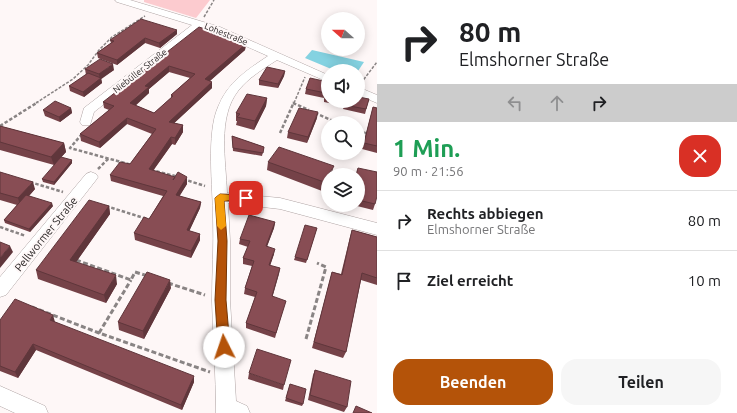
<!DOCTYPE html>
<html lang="de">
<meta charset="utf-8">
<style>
:root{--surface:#fff;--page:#f6f6f6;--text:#202124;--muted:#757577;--line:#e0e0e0;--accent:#b45309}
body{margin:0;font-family:Ubuntu,sans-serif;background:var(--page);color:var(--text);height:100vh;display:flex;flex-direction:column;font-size:15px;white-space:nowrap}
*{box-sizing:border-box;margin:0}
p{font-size:13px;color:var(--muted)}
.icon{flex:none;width:22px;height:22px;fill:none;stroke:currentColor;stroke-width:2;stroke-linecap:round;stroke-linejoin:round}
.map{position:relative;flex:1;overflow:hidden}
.side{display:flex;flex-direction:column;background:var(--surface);width:360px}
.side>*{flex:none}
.guide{background:#fff;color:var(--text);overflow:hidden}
.needle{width:26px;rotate:291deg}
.controls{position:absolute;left:321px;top:12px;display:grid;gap:8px}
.controls a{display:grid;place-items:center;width:44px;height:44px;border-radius:50%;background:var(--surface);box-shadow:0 2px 10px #0003;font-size:20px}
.pin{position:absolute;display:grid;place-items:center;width:34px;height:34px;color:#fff;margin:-17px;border-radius:8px;box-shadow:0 2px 6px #0006}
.me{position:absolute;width:44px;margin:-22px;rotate:356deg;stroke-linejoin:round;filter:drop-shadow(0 0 3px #0008)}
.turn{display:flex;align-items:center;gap:14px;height:84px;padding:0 16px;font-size:18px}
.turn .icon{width:52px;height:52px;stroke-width:2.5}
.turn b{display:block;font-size:28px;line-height:34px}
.lanes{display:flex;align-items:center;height:38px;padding:0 16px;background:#0003;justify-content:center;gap:20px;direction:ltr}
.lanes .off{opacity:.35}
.round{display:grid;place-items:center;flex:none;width:42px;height:42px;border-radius:16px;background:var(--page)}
.head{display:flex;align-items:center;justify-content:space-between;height:68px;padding:0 16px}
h1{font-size:24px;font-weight:700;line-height:30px;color:#1e9e55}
.action{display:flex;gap:8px;margin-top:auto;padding:8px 16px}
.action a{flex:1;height:46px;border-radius:16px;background:var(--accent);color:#fff;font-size:16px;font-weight:700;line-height:46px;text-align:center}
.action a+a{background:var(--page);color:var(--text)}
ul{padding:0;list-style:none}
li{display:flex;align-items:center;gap:12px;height:60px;padding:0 16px;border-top:1px solid var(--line)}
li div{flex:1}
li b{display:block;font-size:15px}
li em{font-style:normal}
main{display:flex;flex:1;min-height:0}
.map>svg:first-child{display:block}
</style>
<main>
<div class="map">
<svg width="377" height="413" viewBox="0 0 377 413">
<rect width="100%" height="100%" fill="#fef7f7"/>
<!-- green -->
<path fill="#fccbcf" d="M144,0H210L196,18L144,2Z"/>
<!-- water -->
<path fill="#84d2e1" d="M312,50L364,62L358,71H336L305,58Z"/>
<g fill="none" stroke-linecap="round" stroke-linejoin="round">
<defs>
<path id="minor" d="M115,0H130L220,27L328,75V82L277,60C263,69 248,78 238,91C217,118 226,161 227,193L280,198L377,223V235L280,209L228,203L230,241V300L236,401L247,406L250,413H216C216,375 213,338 212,301C212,273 214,246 213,218C213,188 206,134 218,107C227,83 247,70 268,56L212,31L201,28L94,112L90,125H82L80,122L84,108L192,25L117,2Z
M358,87L377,95V103L358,95Z
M91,172L96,174L98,177L96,180L6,295L0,297V277L86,174Z
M0,386L45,406L48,413H15L0,406Z"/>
</defs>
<!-- minor casing -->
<use href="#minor" stroke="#afa4a4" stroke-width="1"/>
<!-- path-far2 -->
<path stroke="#898484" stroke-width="1.5" stroke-dasharray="3 1.5" stroke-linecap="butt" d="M204,17L214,0
M361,83L377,62
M36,103L73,79L88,65L99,50L112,37L145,16
M294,103L305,77"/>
<!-- path-far1 -->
<path stroke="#898484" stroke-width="2.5" stroke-dasharray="3.5 2" stroke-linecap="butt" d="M293,103L309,110
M315,113L338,123
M0,126L38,102
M358,131L369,134
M280,133L294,102
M82,134L70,148L132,165
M98,169L109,158
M151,170L179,177
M183,179L205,186
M30,182L63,192
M106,206L147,219
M0,227L26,236"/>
<!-- path -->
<path stroke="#898484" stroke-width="3" stroke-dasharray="5 2.5" stroke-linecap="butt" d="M76,260L131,280L135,272L148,276
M168,283L205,295
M32,307L99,333L210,372
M99,333L131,280
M306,339L326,267L317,263"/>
<!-- minor -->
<use href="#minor" fill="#fff" fill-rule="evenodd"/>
</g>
<!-- wall -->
<path fill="#754248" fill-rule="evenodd" d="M177,30V34L160,48L145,43L117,65L98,58L97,53L111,43L110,40Z
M214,32V35L246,44L245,50L210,81L212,88L174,123L183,125V132L175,145L172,144L153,171L187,184L179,196L201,202L200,208L189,231L200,234V240L191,258L135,240L134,233L149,219L163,196L111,181L110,175L130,164L152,134L127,124L100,148L81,141L80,134L109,110L104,108L103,102ZM169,72L190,78L171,95V98L154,113L135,105L149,93V89Z
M85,69L114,70L101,78L102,83L84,97L70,91L69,86L86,75Z
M285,71L284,76L278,88L259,85V80Z
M328,82V101H358L369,99L365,114L343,109L344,106L324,102V98L305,94L306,89Z
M267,98L266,106L254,130L236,125L237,121H236V113Z
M373,107L377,108V153L362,149Z
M71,108L72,113L60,122L45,116L43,110Z
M317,118L307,143L287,138L288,132Z
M0,126L64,143L66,152L54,165L0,150Z
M232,136L264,147L262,156L233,151Z
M72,160V163L54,185L43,182L42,179Z
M268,162L332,174L328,175L322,191L267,170Z
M358,168L375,204L373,210L353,205H358V175H356Z
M0,172L35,189L29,196L53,206L30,232L5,223L4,220L17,205L0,200Z
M109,206L110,214L76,262L117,284L106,303L38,279L36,270Z
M275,222L274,228L267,246L274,254L270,266L280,268L272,297L284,306L275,338L246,328V323L255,297L244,294L245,288L252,266L243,264V258L248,247L239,244L240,239Z
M317,228L306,263L294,260L295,257Z
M352,230L377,237V285L361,280L346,352L343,358L312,348L332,272L341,274L350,237Z
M171,288L144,339L119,330L118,322Z
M0,320L55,322L194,382L182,410L36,350L18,378L0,371Z
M315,370L347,407L344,412L308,400L313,375Z
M249,373L284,385L283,390L248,379Z
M290,384L303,404L302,406L285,401Z"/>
<!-- shaded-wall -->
<path fill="#5f363b" d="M177,30V34L160,48L159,43Z
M145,38V43L117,65V60Z
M246,44L245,50L205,85V79Z
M113,64L114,70L100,80L99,74Z
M169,66V72L149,89V93L131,110L130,103L145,86Z
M285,71L284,76L278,88V84Z
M101,78L102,83L84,97L83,92Z
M212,82V88L169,128V122Z
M267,98L266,106L254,130L255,121Z
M71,108L72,113L60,122L59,117Z
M318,112L317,118L307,143L308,137Z
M127,118V124L100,148L99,142Z
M183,125V132L175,145V138Z
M171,137L172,144L149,176V169Z
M64,143L66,152L54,165L51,157Z
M72,160V163L54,185V182Z
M334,166L331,175H329Z
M328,176V181L322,191L324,182Z
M187,177V184L176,202V195Z
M33,182L35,189L20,206L18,198Z
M201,202L200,208L187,236V230Z
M52,203L53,206L30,232L29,229Z
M109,206L110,214L72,268L70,260Z
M275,222L274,228L265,252L266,246Z
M200,234V240L191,258V251Z
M10,246L13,252L0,268V258Z
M275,249L274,254L268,271L269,265Z
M280,268L279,274L271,302L272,296Z
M116,275L117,284L106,303L104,295Z
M170,280L171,288L144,339L143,331Z
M53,315L55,322L52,326L50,320Z
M33,344L36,350L18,378L15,372Z
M194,376V382L182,410L181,405Z"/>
<!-- building -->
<path fill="#884d54" stroke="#5f363b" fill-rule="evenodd" d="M141,19L177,30L159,43L145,38L117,60L97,53L114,41L110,40Z
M199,27L214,32L212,34L246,44L205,79L212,82L169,122L183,125L175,138L171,137L149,169L175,177L173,180L178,172L187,177L176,195L201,202L187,230L200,234L191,251L134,233L144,217L149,219L167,191L110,175L120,162L130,164L156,129L127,118L99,142L80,134L114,106L103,102ZM169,66L195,74L171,95L173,96L154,113L130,103L149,87L145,86Z
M100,59L113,64L99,74L85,69Z
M267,67L285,71L278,84L259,80Z
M88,73L101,78L83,92L69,86Z
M310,78L328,82V87L326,93L306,89Z
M328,87V98L325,97Z
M247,94L267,98L255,121L237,117L240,114L236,113Z
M358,97L369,99L366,109L344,105L345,101H344H358Z
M55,101L71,108L59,117L43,110Z
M373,107L377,108V146L364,143Z
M299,108L318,112L308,137L288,132Z
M0,126L64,143L51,157L0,142Z
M232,136L264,147L263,153L233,148Z
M279,147L334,166L328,175L324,182L268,162Z
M61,157L72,160L54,182L42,179Z
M358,168L377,172V196L375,204L358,200V175H356Z
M0,172L33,182L18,198L0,193Z
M26,195L52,203L29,229L4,220Z
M89,200L109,206L70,260L116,275L104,295L36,270Z
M249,215L275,222L266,246L275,249L269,265L280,268L272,296L286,301L276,333L246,323L257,292L245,288L254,261L243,258L250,241L240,239Z
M305,225L317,228L307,260L295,257Z
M352,230L377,237V278L362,273L346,352L314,342L332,272L342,275Z
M0,242L10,246L0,258Z
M147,272L170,280L143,331L118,322Z
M15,299L53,315L50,320L194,376L181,405L33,344L15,372L0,366V320Z
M257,349L291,360L284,385L249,373Z
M315,370L351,381L347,407L310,395Z
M290,384L306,389L303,404L286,398Z
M356,406L372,413H353Z"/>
<!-- route -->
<path fill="#b45309" stroke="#753606" d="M220,194L246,195L250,198L246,201H224L227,241L226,300L230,347L228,350L224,352L220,350L218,347L215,300L218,241L215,198Z"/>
<!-- slow -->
<path fill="#f59e0b" d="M220,194L229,195L231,198L229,200L224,201L226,226L221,230L217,226L215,198Z"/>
<g text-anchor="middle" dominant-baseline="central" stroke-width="4" stroke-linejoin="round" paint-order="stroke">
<!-- far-street labels -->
<g font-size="9" fill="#231f1f" stroke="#fef7f7">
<text transform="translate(226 34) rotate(22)">Lohestraße</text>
<text transform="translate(140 71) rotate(-38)">Niebüller Straße</text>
</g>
<!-- street labels -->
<g font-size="11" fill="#231f1f" stroke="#fef7f7">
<text transform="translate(46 234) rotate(-51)">Pellwormer Straße</text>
</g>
</g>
</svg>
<div class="controls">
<a><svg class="needle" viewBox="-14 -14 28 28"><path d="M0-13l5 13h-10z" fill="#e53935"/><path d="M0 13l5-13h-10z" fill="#757577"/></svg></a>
<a><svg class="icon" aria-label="sound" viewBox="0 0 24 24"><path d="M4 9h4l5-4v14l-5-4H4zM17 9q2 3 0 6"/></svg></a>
<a><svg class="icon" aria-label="search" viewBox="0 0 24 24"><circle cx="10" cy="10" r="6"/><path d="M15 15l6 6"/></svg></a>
<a><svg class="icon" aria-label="layers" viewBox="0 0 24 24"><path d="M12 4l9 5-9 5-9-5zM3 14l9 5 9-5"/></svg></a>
</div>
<div class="pin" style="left:246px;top:198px;background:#d93025"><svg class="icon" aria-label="arrive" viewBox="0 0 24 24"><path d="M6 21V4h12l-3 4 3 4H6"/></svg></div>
<svg class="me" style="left:224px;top:347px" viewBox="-20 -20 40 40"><circle r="19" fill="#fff"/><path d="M0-13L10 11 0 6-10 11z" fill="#b45309"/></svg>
</div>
<section class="side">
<div class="guide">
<div class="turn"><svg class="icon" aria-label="right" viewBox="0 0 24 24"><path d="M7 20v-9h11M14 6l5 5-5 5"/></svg><div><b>80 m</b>Elmshorner Straße</div></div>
<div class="lanes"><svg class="icon off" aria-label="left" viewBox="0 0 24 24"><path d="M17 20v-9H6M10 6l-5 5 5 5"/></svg><svg class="icon off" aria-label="ahead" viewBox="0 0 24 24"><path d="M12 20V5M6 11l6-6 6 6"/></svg><svg class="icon" aria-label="right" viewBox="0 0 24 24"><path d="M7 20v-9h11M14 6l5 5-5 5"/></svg></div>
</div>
<div class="head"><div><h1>1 Min.</h1><p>90 m · 21:56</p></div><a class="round" style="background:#d93025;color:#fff"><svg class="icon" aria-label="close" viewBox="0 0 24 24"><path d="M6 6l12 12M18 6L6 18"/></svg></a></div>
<ul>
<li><svg class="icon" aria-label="right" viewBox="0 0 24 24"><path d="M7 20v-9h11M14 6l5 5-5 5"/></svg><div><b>Rechts abbiegen</b><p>Elmshorner Straße</p></div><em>80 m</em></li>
<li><svg class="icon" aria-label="arrive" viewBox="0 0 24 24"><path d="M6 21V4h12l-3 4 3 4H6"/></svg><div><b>Ziel erreicht</b></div><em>10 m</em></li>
</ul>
<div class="action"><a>Beenden</a><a>Teilen</a></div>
</section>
</main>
